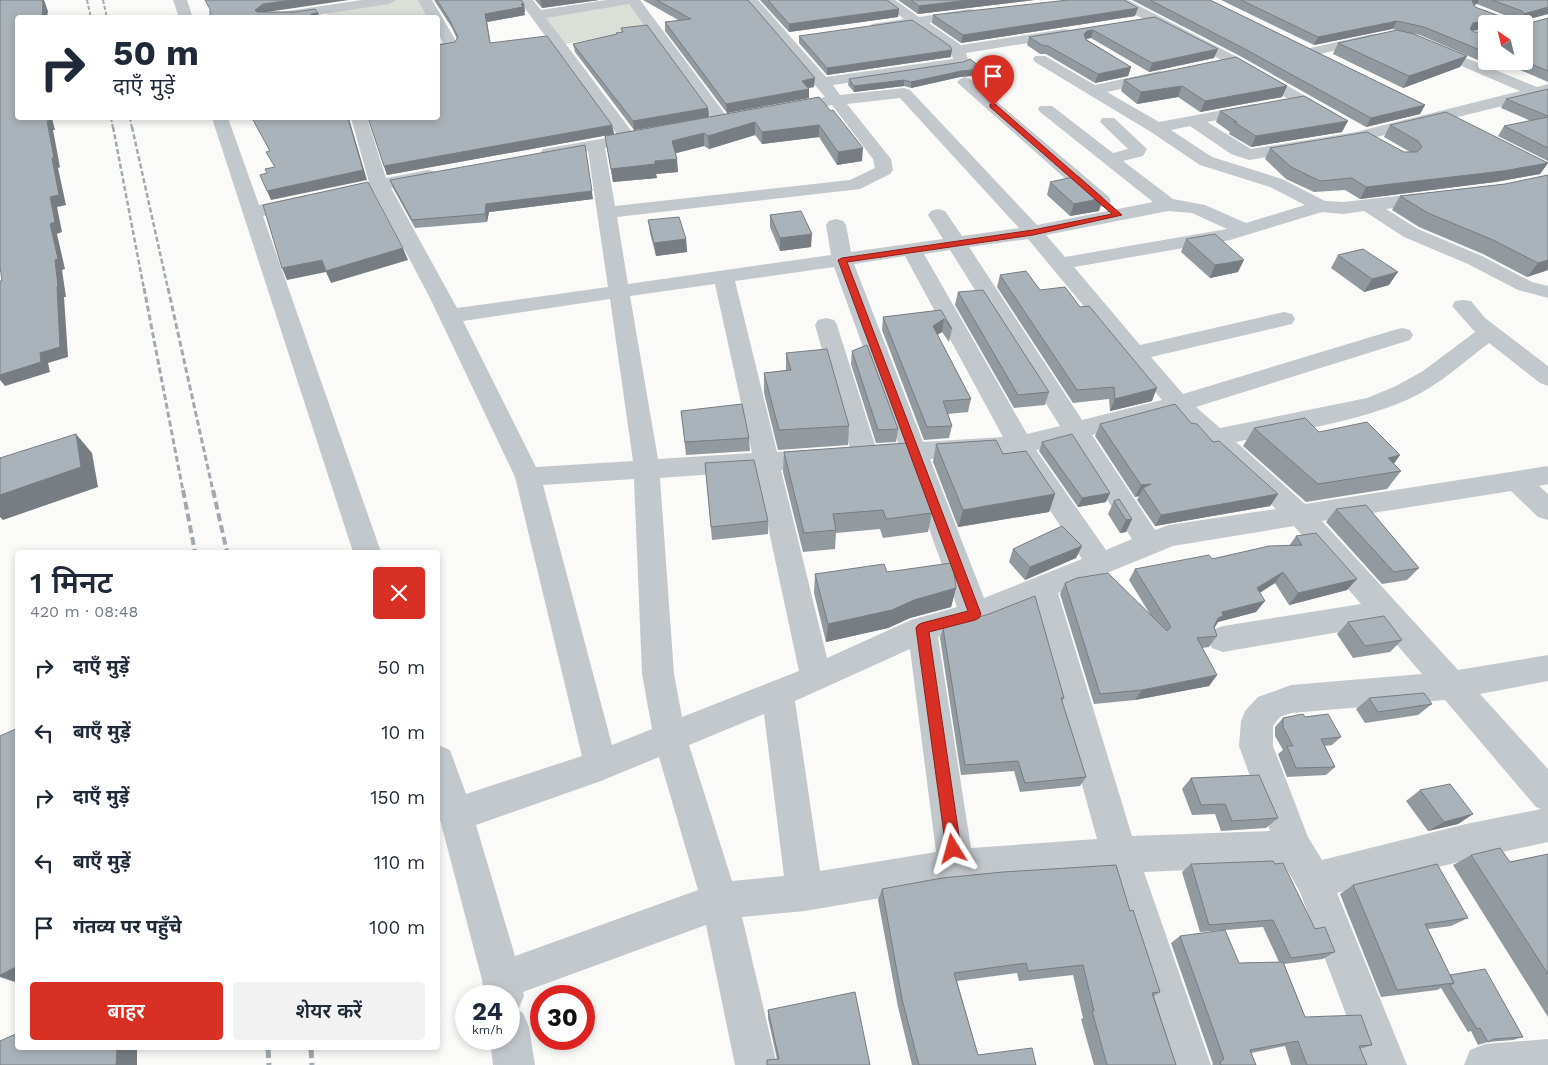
<!DOCTYPE html>
<html lang="hi">
<meta charset="utf-8">
<style>
:root{--surface:#fff;--page:#f2f2f3;--text:#1f2937;--muted:#747a83;--accent:#d93025}
body{margin:0;font-family:"Work Sans","Noto Sans Devanagari",sans-serif;background:var(--page);color:var(--text);height:100vh;display:flex;flex-direction:column;font-size:19px;white-space:nowrap}
*{box-sizing:border-box;margin:0}
p{font-size:16px;color:var(--muted)}
.icon{flex:none;width:28px;height:28px;fill:none;stroke:currentColor;stroke-width:2;stroke-linecap:round;stroke-linejoin:round}
.map{position:relative;flex:1;overflow:hidden}
.panel{position:absolute;left:15px;top:550px;width:425px;height:500px;display:flex;flex-direction:column;background:var(--surface);border-radius:5px;box-shadow:0 2px 8px #0003}
.panel>*{flex:none}
.guide{position:absolute;left:15px;top:15px;width:425px;height:105px;border-radius:5px;box-shadow:0 2px 8px #0003;background:#fff;color:var(--text);overflow:hidden}
.needle{width:32px;rotate:325deg}
.buttons{position:absolute;left:1478px;top:15px;display:grid;gap:10px}
.buttons a{display:grid;place-items:center;width:55px;height:55px;border-radius:5px;background:var(--surface);box-shadow:0 2px 8px #0003;font-size:25px}
.speed{position:absolute;left:455px;top:985px;display:flex;gap:10px;font-size:25px;font-weight:700;text-align:center}
.speed>*{display:grid;place-content:center;width:65px;height:65px;border-radius:50%;background:var(--surface);box-shadow:0 2px 8px #0003;line-height:1}
.speed small{font-size:12px;font-weight:400}
.speed .limit{border:8px solid #d22;background:#fff;color:#111}
.pin{position:absolute;display:grid;place-items:center;width:42px;height:42px;color:#fff;margin:-51px -21px;border-radius:50% 50% 50% 0;rotate:-45deg;box-shadow:0 0 5px #0007}
.pin .icon{rotate:45deg}
.me{position:absolute;width:55px;margin:-28px;rotate:352deg;stroke-linejoin:round;filter:drop-shadow(0 0 4px #0008)}
.turn{display:flex;align-items:center;gap:18px;height:105px;padding:0 15px;font-size:22px}
.turn .icon{width:65px;height:65px;stroke-width:2.5}
.turn b{display:block;font-size:35px;line-height:42px}
.round{display:grid;place-items:center;flex:none;width:52px;height:52px;border-radius:5px;background:var(--page)}
.headline{display:flex;align-items:center;justify-content:space-between;height:85px;padding:0 15px}
h1{font-size:30px;font-weight:600;line-height:38px}
.cta{display:flex;gap:10px;margin-top:auto;padding:10px 15px}
.cta a{flex:1;height:58px;border-radius:5px;background:var(--accent);color:#fff;font-size:20px;font-weight:600;line-height:58px;text-align:center}
.cta a+a{background:var(--page);color:var(--text)}
ul{padding:0;list-style:none}
li{display:flex;align-items:center;gap:15px;height:65px;padding:0 15px}
li div{flex:1}
li b{display:block;font-size:19px}
li em{font-style:normal}
.map>svg:first-child{display:block}
</style>
<div class="map">
<svg width="1548" height="1065" viewBox="0 0 1548 1065">
<rect width="100%" height="100%" fill="#fafaf8"/>
<!-- green -->
<path fill="#dadfd7" d="M389,0H425L435,17H328L326,9Z
M631,0L654,29L559,45L537,15Z"/>
<g fill="none" stroke-linecap="round" stroke-linejoin="round">
<!-- minor -->
<path fill="#c3c8cc" fill-rule="evenodd" d="M173,0H187L193,18H179Z
M362,0H396L389,4L298,18H260L267,14Z
M418,0H432L459,46L457,49L438,52V44L443,43L438,33V18H428Z
M519,0H533L541,10L606,0H640L731,122L729,126H717L629,4L546,18L633,133L644,131L650,132L652,136L650,140L605,148L615,206L850,180L875,168L873,159L832,105L787,114L781,112L779,109L781,106L825,97L744,0H758L826,77L953,59L951,52L914,26L877,31L872,30L870,27L872,24L904,19L879,0H895L919,17L970,9L975,10L977,13L975,16L929,23L961,45L1065,29L1070,30L1072,33L1070,36L1065,37L966,53L969,62L967,65L962,66L833,85L840,95L904,88L910,90L1037,225L1153,202L1040,112L1038,109L1040,106H1052L1113,153L1128,149L1100,122L1102,118H1114L1147,149L1143,156L1123,161L1173,199L1205,205L1246,223L1305,205L1270,187L1200,165L1151,132L1035,62L1033,59L1035,56H1045L1095,85L1160,71L1165,73L1168,76L1165,79L1107,92L1159,122L1255,104L1261,106L1263,109L1261,112L1207,122L1251,149L1356,132L1520,91L1424,50L1422,47L1424,44L1429,43L1537,87L1548,84V94L1543,96L1356,142L1249,160L1231,154L1190,126L1171,130L1212,157L1282,179L1325,201L1343,202L1433,192L1440,194L1442,198L1440,202L1386,209L1418,229L1482,256L1532,282L1548,286V298L1518,290L1468,264L1404,237L1364,211L1343,214L1322,212L1230,240L1074,267L1140,345L1284,312L1292,314L1295,319L1292,324L1151,357L1183,394L1394,330L1402,328L1410,330L1413,335L1410,340L1196,407L1220,428L1367,398L1396,386L1423,371L1475,332L1452,306L1455,301L1463,300L1471,301L1485,318L1548,366V386L1540,383L1489,343C1464,362 1439,385 1411,398C1360,422 1291,431 1236,442L1305,504L1548,466V484L1539,486L1548,494V520L1538,517L1511,491L1322,521L1458,670L1548,655V681L1480,694L1548,769V842L1466,860L1337,893L1407,1065H1365L1300,892L1285,866L1144,872L1211,1065H1169L1108,874L956,885L805,911L742,917L777,1065H735L706,925L523,992L524,996L518,1010L523,1013L529,1027L535,1065H493L490,1039H509V996H484L482,980L438,812V745L450,750L466,794L582,756L515,477L430,298L374,192L263,216L381,552H353L212,118H228L259,205L369,182L351,118H367L386,178L428,170L434,171L437,175L434,179L391,188L457,308L608,287L588,151L549,158L543,157L540,153L543,149L549,148L618,136ZM900,98L1019,228L962,236L945,211L938,209L931,211L928,215L943,239L851,252L846,225L843,221L836,219L829,221L826,225L831,255L628,284L617,217L860,189L890,174L893,170L891,159L847,104ZM1168,211L1192,213L1227,229L1065,257L1046,235ZM1028,239L1162,400L1082,420L969,247ZM950,250L1060,426L1027,434L924,254ZM905,256L1003,437L923,442L854,264ZM834,267L898,443L875,445L837,325L834,320L826,318L818,320L815,325L852,455L856,461L865,464L905,461L957,607L911,620L827,658L781,470L821,467L830,464L834,458L830,452L821,449L777,452L735,281ZM715,284L752,453L658,459L630,296ZM610,299L633,461L536,467L463,321ZM1173,413L1276,509L1169,525L1155,530L1092,435ZM1070,441L1132,539L1106,550L1036,450ZM1013,454L1082,559L984,598L930,459ZM756,471L799,671L682,717L674,674L660,478ZM634,479L642,674L652,729L612,745L543,485ZM1294,526L1361,604L1223,626L1212,630L1208,639L1212,648L1223,652L1380,625L1422,674L1291,685L1258,697L1245,711L1241,721L1239,746L1270,831L1132,836L1058,593L1173,546ZM1032,604L1097,839L971,848L938,637L985,623ZM910,649L936,852L820,871L795,701ZM1445,700L1536,807L1541,809L1466,824L1322,860L1308,837L1273,746V726L1280,717L1291,713ZM764,714L784,876L732,881L689,745ZM659,757L698,890L515,956L476,825L601,781Z
M1111,0H1128L1239,58L1335,113L1337,116L1335,119H1323L1229,64L1113,3Z
M1373,34L1378,35L1380,38L1378,41L1311,56L1306,55L1304,52L1306,49Z
M965,77L970,79L1109,197L1111,201L1109,205L1102,207L1095,205L960,85L957,82L960,79Z
M1548,1039V1065H1464L1470,1050L1485,1044Z"/>
<!-- rail-far4 -->
<path stroke="#a2aab0" stroke-width="2" stroke-dasharray="4 2" stroke-linecap="butt" d="M87,0L91,18
M103,0L107,18
M111,118L113,128
M130,118L132,128"/>
<!-- rail-far3 -->
<path stroke="#a2aab0" stroke-width="2.5" stroke-dasharray="5 2.5" stroke-linecap="butt" d="M113,127L144,289
M132,127L168,289"/>
<!-- rail-far2 -->
<path stroke="#a2aab0" stroke-width="3" stroke-dasharray="6 3" stroke-linecap="butt" d="M144,288L183,491
M168,288L213,491"/>
<!-- rail-far1 -->
<path stroke="#a2aab0" stroke-width="4" stroke-dasharray="8 4" stroke-linecap="butt" d="M183,490L195,552
M213,490L227,552"/>
<!-- rail -->
<path stroke="#a2aab0" stroke-width="5" stroke-dasharray="10 5" stroke-linecap="butt" d="M268,1048L269,1065
M311,1048L312,1065"/>
</g>
<!-- wall -->
<path fill="#929a9f" fill-rule="evenodd" d="M434,0H521L524,4L525,12H524L525,15L487,22L490,43L612,125L614,134L387,175L384,166L457,39L452,28Z
M535,0H599L542,8Z
M643,0H748L814,87L808,88L809,89V98L727,113L665,31V22L680,21Z
M760,0H887L899,9L898,17L789,32Z
M898,0H1034L918,14Z
M1132,0H1210L1425,105L1420,114L1366,127L1240,56Z
M1221,0H1548V14L1528,19L1530,23L1548,18V82L1500,61H1524V24H1486V29L1472,31L1474,32H1486V59L1480,61L1420,35L1412,33L1467,56L1460,67L1403,88L1333,54L1338,43L1397,30L1392,29L1314,45ZM1477,4L1512,18L1502,17L1475,7L1474,5Z
M933,15L1135,16L961,43L932,23Z
M1155,17L1214,58L1149,72L1091,38L1086,39L1131,67L1128,76L1095,83L1046,54H1040L1027,45L1029,37Z
M621,28L708,108L709,117L634,130L575,52L573,44L616,35V33L622,32Z
M799,36L951,57L827,75L799,43Z
M982,75L960,77L911,88L904,86L854,92L848,85L849,79Z
M1124,80L1287,86L1282,97L1200,112L1178,97L1137,104L1121,91Z
M1548,89V161L1498,136L1504,126L1531,121L1501,108L1506,99Z
M819,97L862,161L837,165L819,137L762,144L755,135L709,149L704,146L675,153L678,172L656,174L657,178L613,182L605,136Z
M1220,111L1342,132L1251,147L1229,134L1230,132L1216,122Z
M1390,125L1548,162V163L1540,174L1495,182L1360,199L1345,190L1314,192L1286,179L1265,159L1270,148L1410,152L1384,137Z
M390,180L593,199L489,212L487,222L415,228L393,188Z
M1050,182L1099,211L1070,216L1047,195Z
M1505,184L1548,270L1527,277L1483,254L1419,227L1392,210L1400,196Z
M770,215L811,247L780,251L770,227Z
M648,220L686,239L687,252L656,256L650,233Z
M1186,239L1238,272L1210,278L1181,252Z
M1338,255L1389,285L1364,292L1331,268Z
M1000,275L1040,290L1080,307L1152,401L1110,411L1109,399L1073,403L997,287Z
M958,292L1049,392L1045,405L1014,408L955,305Z
M941,310L952,329L949,342L942,332L937,335L971,399L968,412L948,414L952,426L949,438L924,440L882,330L883,317Z
M852,351L898,429L896,442L876,443L851,364Z
M786,353L849,426L848,445L778,450L764,393V373L786,370Z
M681,411L749,438L750,451L686,455Z
M1191,423L1278,494L1270,506L1155,526L1137,500L1139,496L1135,497L1095,436L1100,424Z
M1254,428L1319,432L1400,455L1394,464L1401,471L1387,489L1306,502L1243,446Z
M1042,442L1106,502L1078,507L1039,451Z
M936,444L1003,454L1055,494L1049,512L958,527L933,462Z
M784,452L932,513L928,532L883,538L880,529L836,533L835,549L803,552L783,472Z
M705,463L768,521V534L712,540Z
M1114,501L1132,519L1126,532L1120,533L1108,514Z
M1336,509L1419,568L1407,580L1382,584L1326,522Z
M1296,536L1347,590L1289,605L1275,583L1260,593L1256,612L1218,622L1214,627L1217,636L1209,647L1202,648L1217,675L1209,686L1135,700L1094,704L1060,594L1065,583L1150,614L1129,580L1135,569L1212,559L1289,546Z
M1082,546L1076,558L1025,580L1009,562L1013,549Z
M887,572L956,588L951,607L910,618L888,628L826,642L814,593L815,574Z
M1348,622L1402,640L1390,652L1353,658L1337,634Z
M943,628L1064,698L1062,701L1086,777L1080,786L1020,792L1014,771L961,775L940,638Z
M1369,698L1432,704L1418,715L1365,723L1356,709Z
M1305,717L1341,737L1332,745L1325,746L1335,767L1326,775L1287,777L1278,754L1283,750L1275,736V727L1283,718Z
M1191,778L1278,818L1266,828L1221,831L1215,814L1192,815L1182,789Z
M1420,790L1473,814L1458,824L1428,831L1406,801Z
M1548,854V1017L1453,865L1471,855L1510,862Z
M1191,864H1275L1315,929L1335,952L1323,959L1284,964L1305,1017L1372,1045L1360,1049L1367,1065H1291L1285,1046L1251,1053L1256,1065H1212L1213,1064L1171,943L1180,936L1239,963L1279,962L1263,927L1200,932L1182,872Z
M1353,885L1468,918L1451,926L1428,929L1450,975L1523,1037L1513,1040L1488,1042L1478,1045L1471,1031L1468,1032L1441,988L1437,990L1381,997L1340,894Z
M882,889L1130,911L1160,992L1154,996L1176,1065H1094L1081,1019L1083,1018L1073,975L1019,981L1017,973L957,981L978,1055L1036,1065H912L898,1007L878,900Z
M768,1010L870,1065H767V1060L777,1059L768,1018Z"/>
<!-- shaded-wall -->
<path fill="#777d82" d="M42,0H44L48,11L47,18H42Z
M291,0H349L267,12L258,18L255,10L263,4Z
M540,0H599L542,8Z
M969,0H1034L918,14L919,6Z
M1473,0H1479L1477,4L1471,5Z
M521,4H524L525,12H524L525,15L487,22L492,51L485,14Z
M1548,7V14L1519,22L1524,14Z
M1138,8L1135,16L961,43L963,35Z
M899,9L898,17L789,32V24Z
M318,13L319,18H312L311,14Z
M1492,20L1490,24H1486V29L1469,31L1473,23Z
M1397,21L1392,29L1314,45L1318,37Z
M1093,30L1091,38L1085,39L1084,34L1087,31Z
M438,33L440,42L438,43Z
M1218,49L1214,58L1149,72L1152,63Z
M952,50L951,57L827,75V68Z
M1485,52H1486V59L1480,61Z
M1467,56L1460,67L1403,88L1409,76Z
M1131,67L1128,76L1095,83L1098,74Z
M983,69L982,75L960,77L911,88V82L961,71Z
M815,78L814,87L801,89L802,81Z
M904,80V86L854,92V86Z
M1182,86L1178,97L1137,104L1141,92Z
M1287,86L1282,97L1200,112L1205,101Z
M809,89V98L727,113L726,104Z
M1425,105L1420,114L1366,127L1371,118Z
M708,108L709,117L634,130L633,121Z
M49,118H52L55,130H53L60,167L58,168L66,205L57,207L62,232L57,234L65,269L62,270L66,297H64L68,357L48,363L50,372L5,386L0,380V375L40,353L50,224L52,158L47,121Z
M348,118H350L349,119L367,180L271,200L267,191Z
M1348,121L1342,132L1251,147L1256,136Z
M755,122V135L709,149L708,136Z
M612,125L614,134L387,175L384,166Z
M819,125V137L762,144V132Z
M704,133V146L673,154L672,141Z
M585,145L593,199L489,212L487,222L485,214L486,204Z
M863,148L862,161L837,165L838,152Z
M677,159L678,172L656,174L657,178L613,182L611,169L655,161Z
M1548,163L1540,174L1495,182L1360,199L1366,187Z
M1103,198L1099,211L1070,216L1074,204Z
M812,234L811,247L780,251V238Z
M686,239L687,252L656,256L654,243Z
M403,248L408,260L331,283L326,272L287,280L282,268L322,260Z
M1244,260L1238,272L1210,278L1215,265Z
M1548,260V270L1527,277L1538,263Z
M1398,272L1389,285L1364,292L1372,279Z
M944,319L942,332L931,339L933,326Z
M1157,388L1152,401L1110,411L1115,399Z
M76,434L92,453L98,487L3,520L0,517V495Z
M1400,455L1386,473L1388,458Z
M1151,484L1143,488L1139,496L1135,497L1141,485Z
M1110,493L1106,502L1078,507L1082,498Z
M1055,494L1049,512L958,527L963,510Z
M1278,494L1270,506L1155,526L1161,515Z
M1132,519L1126,532L1120,533L1126,520Z
M1082,546L1076,558L1025,580L1030,567Z
M1283,572L1275,583L1249,599L1257,588Z
M1357,579L1347,590L1289,605L1298,593Z
M956,588L951,607L910,618L888,628L826,642L828,624Z
M1265,601L1256,612L1218,622L1215,627L1210,629L1222,612Z
M1217,675L1209,686L1135,700L1142,690Z
M1473,814L1458,824L1428,831L1444,822Z
M18,966V983L0,977V975Z
M117,1048H137V1065H116Z"/>
<!-- building -->
<path fill="#aab3b9" stroke="#777d82" d="M0,0H42L43,3L42,18H18V118H49V121H47L54,158H52L59,195L50,197L55,222L50,224L58,259L55,260L58,286L57,287L60,347L40,353L41,362L0,375V281H2L0,266Z
M205,0H291L263,4L255,10L257,12H295L315,9L318,13L311,14L314,18H210V9Z
M437,0H521L524,4H521L523,7L485,14L490,43L547,36L612,125L384,166L368,118H438V45L455,42L458,37L449,19Z
M657,0H748L815,78L802,81L809,89L726,104L665,22L691,19Z
M768,0H887L899,9L789,24Z
M911,0H969L919,6Z
M1068,0H1124L1138,8L963,35L933,15Z
M1150,0H1210L1425,105L1371,118L1243,48Z
M1241,0H1473L1472,1L1475,7L1502,17L1527,18L1530,23L1548,18V71L1524,61V24H1492V20L1473,23L1470,29L1474,32H1486V52H1485L1424,27L1397,21L1318,37Z
M1492,0H1548V7L1524,14L1522,11Z
M1155,17L1218,49L1152,63L1093,30L1087,31L1084,34L1086,40L1131,67L1098,74L1048,46L1042,45L1029,37Z
M912,20L950,46L952,50L827,68L799,36Z
M647,25L708,108L633,121L573,44L617,34L616,33L623,32L621,28Z
M1397,30L1414,34L1467,56L1409,76L1338,43Z
M1236,57L1287,86L1205,101L1182,86L1141,92L1124,80Z
M970,59L983,69L961,71L911,82L904,80L854,86L849,79L963,62Z
M1548,89V116L1506,99Z
M1304,96L1348,121L1256,136L1234,122H1237L1220,111Z
M819,97L831,111L833,110L863,148L838,152L819,125L762,132L755,122L708,136L704,133L672,141L677,159L655,161V164L611,169L605,136Z
M1446,112L1548,163L1503,171L1366,187L1352,178L1320,181L1291,167L1270,148L1367,132L1404,152H1417L1422,147L1418,141L1390,125Z
M1548,117V148L1504,126Z
M252,118H348L363,170L267,191L260,175L267,173L265,169L275,167L266,152L270,151Z
M585,145L592,191L486,204L485,214L412,220L390,180Z
M1548,175V260L1538,263L1493,240L1428,213L1400,196L1505,184Z
M1078,176L1103,198L1074,204L1050,182Z
M368,182L403,248L326,271L322,260L282,268L263,205Z
M801,211L812,234L780,238L770,215Z
M679,217L686,239L654,243L648,220Z
M1215,234L1244,260L1215,265L1186,239Z
M1363,249L1398,272L1372,279L1338,255Z
M1026,271L1040,290L1065,287L1080,307L1089,306L1157,388L1115,399L1114,387L1077,390L1000,275Z
M983,290L1049,392L1018,395L958,292Z
M941,310L952,329L944,319L933,326L971,399L943,401L952,426L927,427L883,317Z
M867,345L898,429L878,430L852,351Z
M827,349L849,426L779,430L764,373L791,370L786,353Z
M742,404L749,438L685,442L681,411Z
M1175,404L1191,423L1197,424L1213,442L1219,441L1278,494L1161,515L1143,488L1151,484L1141,485L1100,424Z
M1305,418L1319,432L1367,422L1400,455L1388,458L1401,471L1318,484L1254,428Z
M76,434L81,467L0,495V458Z
M1072,434L1110,493L1082,498L1042,442Z
M996,440L1003,454L1026,451L1055,494L963,510L936,444Z
M907,443L932,513L886,519L883,510L833,514L836,530L804,533L784,452Z
M754,460L768,521L711,527L705,463Z
M1119,499L1132,519L1126,520L1114,501Z
M1366,505L1419,568L1394,572L1336,509Z
M1062,526L1082,546L1030,567L1013,549Z
M1316,533L1357,579L1298,593L1283,572L1257,588L1265,601L1222,612L1223,616L1218,618L1214,627L1217,636L1197,638L1217,675L1142,690L1100,694L1065,583L1077,578L1108,573L1167,631L1171,627L1135,569L1209,555L1212,559L1269,546L1302,545L1296,536Z
M951,563L954,573L956,588L914,600L892,610L828,624L815,574L884,564L887,572Z
M1035,596L1064,698H1061L1086,777L1025,783L1018,761L965,765L943,628L989,614Z
M1384,616L1402,640L1365,646L1348,622Z
M1424,693L1432,704L1378,712L1369,698Z
M1303,714L1305,717L1328,714L1341,737L1321,739L1335,767L1296,768L1287,746H1293L1283,727V718Z
M18,728V966L0,975V736Z
M1259,775L1278,818L1232,821L1225,804L1201,805L1191,778Z
M1450,784L1473,814L1444,822L1420,790Z
M1500,848L1510,862L1548,854V974L1471,855Z
M1273,861L1275,864L1283,863L1315,929L1325,927L1335,952L1291,958L1273,920L1209,925L1191,864Z
M1437,864L1468,918L1425,924L1454,983L1397,990L1353,885Z
M1116,865L1130,911L1133,910L1160,992L1152,993L1176,1065H1107L1092,1011H1094L1083,965L1028,971L1026,963L954,973L978,1055L1032,1048L1036,1065H919L902,999L882,889L942,878L1003,872Z
M1225,930L1239,963L1283,962L1305,1017L1361,1015L1372,1045L1359,1046L1367,1065H1307L1298,1041L1250,1050L1256,1065H1221L1220,1062L1224,1059L1180,936Z
M1485,969L1523,1037L1494,1039L1488,1042L1480,1028L1477,1029L1450,985L1454,983L1450,975Z
M855,992L870,1065H767V1060L779,1059L768,1010Z
M18,1033V1048H117L116,1065H0V1041Z"/>
<!-- route -->
<path fill="#d93025" stroke="#8d1f18" d="M990,104H995L1122,215L1033,235L847,262L981,614L979,618L975,620L929,632L961,849L959,854L953,856L948,854L946,849L916,628L918,625L922,623L968,611L838,260L842,258L1033,230L1112,214L990,107Z"/>
</svg>
<div class="buttons">
<a><svg class="needle" viewBox="-14 -14 28 28"><path d="M0-13l5 13h-10z" fill="#e53935"/><path d="M0 13l5-13h-10z" fill="#747a83"/></svg></a>
</div>
<div class="speed"><div>24<small>km/h</small></div><div class="limit">30</div></div>
<div class="pin" style="left:993px;top:106px;background:#d93025"><svg class="icon" aria-label="arrive" viewBox="0 0 24 24"><path d="M6 21V4h12l-3 4 3 4H6"/></svg></div>
<svg class="me" style="left:953px;top:849px" viewBox="-20 -20 40 40"><path d="M0-17L14 15 0 8-14 15z" fill="#d93025" stroke="#fff" stroke-width="4"/></svg>
<div class="guide">
<div class="turn"><svg class="icon" aria-label="right" viewBox="0 0 24 24"><path d="M7 20v-9h11M14 6l5 5-5 5"/></svg><div><b>50 m</b>दाएँ मुड़ें</div></div>
</div>
<section class="panel">
<div class="headline"><div><h1>1 मिनट</h1><p>420 m · 08:48</p></div><a class="round" style="background:#d93025;color:#fff"><svg class="icon" aria-label="close" viewBox="0 0 24 24"><path d="M6 6l12 12M18 6L6 18"/></svg></a></div>
<ul>
<li><svg class="icon" aria-label="right" viewBox="0 0 24 24"><path d="M7 20v-9h11M14 6l5 5-5 5"/></svg><div><b>दाएँ मुड़ें</b></div><em>50 m</em></li>
<li><svg class="icon" aria-label="left" viewBox="0 0 24 24"><path d="M17 20v-9H6M10 6l-5 5 5 5"/></svg><div><b>बाएँ मुड़ें</b></div><em>10 m</em></li>
<li><svg class="icon" aria-label="right" viewBox="0 0 24 24"><path d="M7 20v-9h11M14 6l5 5-5 5"/></svg><div><b>दाएँ मुड़ें</b></div><em>150 m</em></li>
<li><svg class="icon" aria-label="left" viewBox="0 0 24 24"><path d="M17 20v-9H6M10 6l-5 5 5 5"/></svg><div><b>बाएँ मुड़ें</b></div><em>110 m</em></li>
<li><svg class="icon" aria-label="arrive" viewBox="0 0 24 24"><path d="M6 21V4h12l-3 4 3 4H6"/></svg><div><b>गंतव्य पर पहुँचे</b></div><em>100 m</em></li>
</ul>
<div class="cta"><a>बाहर</a><a>शेयर करें</a></div>
</section>
</div>
